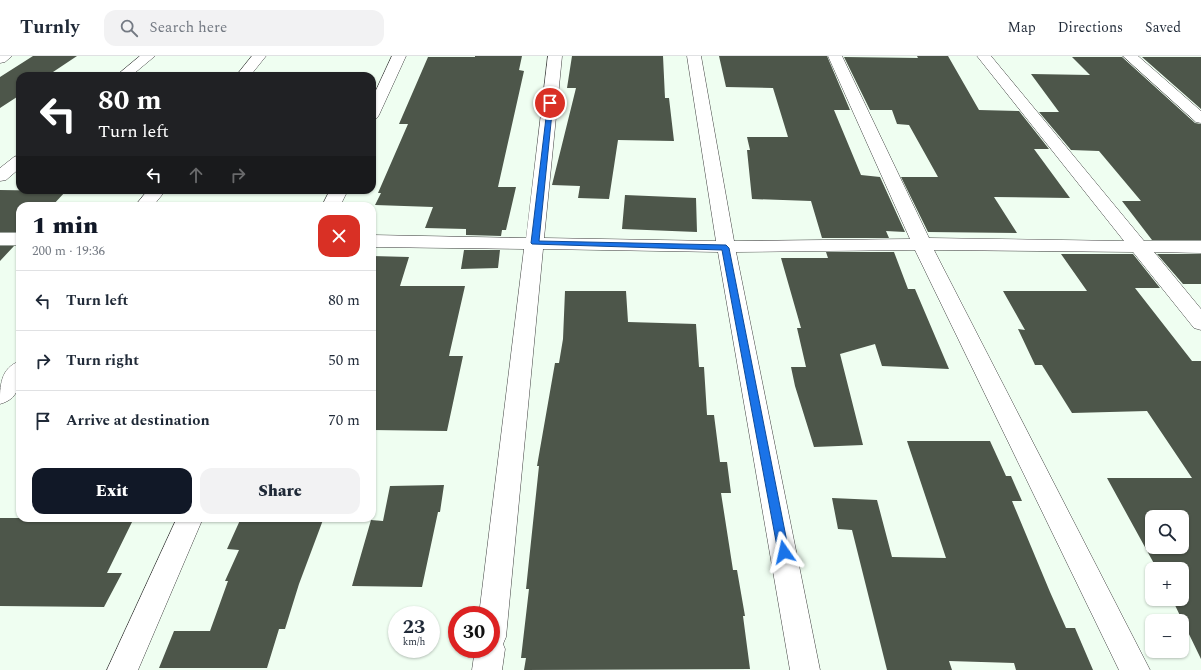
<!DOCTYPE html>
<meta charset="utf-8">
<style>
:root{--surface:#fff;--page:#f2f2f3;--text:#1f2937;--muted:#747a83;--line:#e0e1e3;--accent:#111827}
body{margin:0;font-family:Spectral,serif;background:var(--page);color:var(--text);height:100vh;display:flex;flex-direction:column;font-size:15px;white-space:nowrap}
*{box-sizing:border-box;margin:0}
p{font-size:13px;color:var(--muted)}
.icon{flex:none;width:22px;height:22px;fill:none;stroke:currentColor;stroke-width:2;stroke-linecap:round;stroke-linejoin:round}
.map{position:relative;flex:1;overflow:hidden}
.details{position:absolute;left:16px;top:146px;width:360px;height:320px;display:flex;flex-direction:column;background:var(--surface);border-radius:12px;box-shadow:0 1px 3px #0004}
.details>*{flex:none}
.banner{position:absolute;left:16px;top:16px;width:360px;height:122px;border-radius:12px;box-shadow:0 1px 3px #0004;background:#202124;color:#fff;overflow:hidden}
.tools{position:absolute;left:1145px;top:454px;display:grid;gap:8px}
.tools a{display:grid;place-items:center;width:44px;height:44px;border-radius:8px;background:var(--surface);box-shadow:0 1px 3px #0004;font-size:20px}
.speed{position:absolute;left:388px;top:550px;display:flex;gap:8px;font-size:20px;font-weight:700;text-align:center}
.speed>*{display:grid;place-content:center;width:52px;height:52px;border-radius:50%;background:var(--surface);box-shadow:0 1px 3px #0004;line-height:1}
.speed small{font-size:10px;font-weight:400}
.speed .limit{border:6px solid #d22;background:#fff;color:#111}
.pin{position:absolute;display:grid;place-items:center;width:34px;height:34px;color:#fff;margin:-17px;border:2px solid #fff;border-radius:50%;box-shadow:0 1px 4px #0007}
.me{position:absolute;width:44px;margin:-22px;rotate:349deg;stroke-linejoin:round;filter:drop-shadow(0 0 3px #0008)}
.turn{display:flex;align-items:center;gap:14px;height:84px;padding:0 16px;font-size:18px}
.turn .icon{width:52px;height:52px;stroke-width:2.5}
.turn b{display:block;font-size:28px;line-height:34px}
.lanes{display:flex;align-items:center;height:38px;padding:0 16px;background:#0003;justify-content:center;gap:20px;direction:ltr}
.lanes .off{opacity:.35}
.round{display:grid;place-items:center;flex:none;width:42px;height:42px;border-radius:12px;background:var(--page)}
.summary{display:flex;align-items:center;justify-content:space-between;height:68px;padding:0 16px}
h1{font-size:24px;font-weight:800;line-height:30px;color:var(--accent)}
.action{display:flex;gap:8px;margin-top:auto;padding:8px 16px}
.action a{flex:1;height:46px;border-radius:12px;background:var(--accent);color:#fff;font-size:16px;font-weight:800;line-height:46px;text-align:center}
.action a+a{background:var(--page);color:var(--text)}
ul{padding:0;list-style:none}
li{display:flex;align-items:center;gap:12px;height:60px;padding:0 16px;border-top:1px solid var(--line)}
li div{flex:1}
li b{display:block;font-size:15px}
li em{font-style:normal}
header{display:flex;align-items:center;gap:24px;box-sizing:border-box;height:56px;padding:0 20px;background:var(--surface);border-bottom:1px solid var(--line)}
header strong{font-size:19px}
nav{display:flex;gap:22px;margin-inline-start:auto;font-size:14px}
.search{width:280px;height:36px;background:var(--page);display:flex;align-items:center;gap:10px;box-sizing:border-box;padding:0 14px;border-radius:12px;color:var(--muted);font-size:15px}
.map>svg:first-child{display:block}
</style>
<header>
<strong>Turnly</strong>
<div class="search"><svg class="icon" aria-label="search" viewBox="0 0 24 24"><circle cx="10" cy="10" r="6"/><path d="M15 15l6 6"/></svg>Search here</div>
<nav><a>Map</a><a>Directions</a><a>Saved</a></nav>
</header>
<div class="map">
<svg width="1201" height="614" viewBox="0 0 1201 614">
<rect width="100%" height="100%" fill="#effef1"/>
<!-- building -->
<path fill="#4d564a" fill-rule="evenodd" d="M33,0H77L47,20H20V39L0,52V21Z
M475,0H522L519,14L524,15L498,131H516L506,174H502L501,180L466,179V173L425,172L433,151L375,149L381,137H378L408,68H399L428,1H475Z
M572,0H663L665,42H669L674,85L618,84L609,143L578,142L580,130L552,129L576,32H567Z
M719,0H827L850,54H834L861,119L880,121L905,176L886,175L889,182H822L811,145L752,143L747,94H750L747,81H788L773,32L726,31Z
M917,0H948L979,54L1019,55L1049,93H1034L1070,142L994,141L1017,177L928,176L901,121H938L909,69L897,68L892,54H870L844,1L918,2Z
M1072,1H1122L1195,67L1201,68V184H1152L1122,145H1141L1099,95L1071,94L1039,56H1059L1031,18L1090,19Z
M1142,1H1201V53Z
M0,134L66,135L52,150H20V176H0Z
M625,139L696,142L697,176L622,173Z
M0,190H14L0,205Z
M464,194H500L498,212L461,213Z
M826,196H894L908,233H915L949,313L882,310L875,288L840,298L863,389L814,391L795,330L791,311H806L797,272H801L781,202H828Z
M1061,198H1133L1160,232H1135L1192,305H1201V603L1172,543H1182V513H1157L1107,422H1192L1147,355L1072,357L1042,309H1035L1018,273L1025,274L1003,235H1087ZM1152,461H1182V491H1152Z
M1157,198H1201V228H1183Z
M372,200L409,201L400,230H465L449,300H463L447,375L372,374Z
M565,235H626L628,266L696,268L699,311H704L707,359H714L720,406H727L731,437H721L733,514H737L745,560H743L750,613L524,614L526,602H521L529,533H526L539,410H537L555,307H559L563,283Z
M907,385H990L1006,420H1011L1022,445H1012L1050,536L1066,572H1075L1093,614H1016L1014,607L949,605L952,614H887L852,474L838,473L832,442L877,444L892,501L946,502Z
M444,429L440,456H438L422,531L352,530L371,464L383,465L390,430Z
M0,462H134L107,517H122L104,551L0,550Z
M241,462H321L320,464H323L299,528L285,573H279L267,612H159L174,575H210L228,525H225L239,494L227,493Z"/>
<g fill="none" stroke-linecap="round" stroke-linejoin="round">
<defs>
<path id="minor" d="M0,0H12L5,6L0,7Z
M140,0H155L131,20H116Z
M252,0H266L250,20H236Z
M392,0H406L379,59L377,62L372,63V43Z
M548,0H562L544,182L716,185L687,0H701L734,185L910,183L828,0H842L929,182L1124,185L977,0H991L1144,185H1201V197L1154,196L1201,253V274L1194,272L1133,196L934,194L1150,614H1119L915,194L736,196L820,614H790L718,196L543,193L506,581L503,588L505,593L502,614H472L475,593H491V559H479L524,193L372,191V179L526,182Z
M1123,0H1138L1201,55V67L1196,66Z
M20,99V112L6,124L0,125V112L14,101Z
M148,134H166L153,150H135Z
M330,134H348L340,150H322Z
M0,177H20V189H0Z
M20,305C20,324 22,342 0,348C0,330 0,312 20,305Z
M177,462H203L138,614H107Z"/>
</defs>
<!-- minor casing -->
<use href="#minor" stroke="#414141" stroke-width="1"/>
<!-- minor -->
<use href="#minor" fill="#fff" fill-rule="evenodd"/>
</g>
<!-- route -->
<path fill="#1a73e8" stroke="#114b97" d="M548,45L553,47L539,185L726,189L729,192L789,496L788,500L784,501L780,500L778,496L722,194L532,188L531,187Z"/>
</svg>
<div class="tools">
<a><svg class="icon" aria-label="search" viewBox="0 0 24 24"><circle cx="10" cy="10" r="6"/><path d="M15 15l6 6"/></svg></a>
<a>+</a>
<a>−</a>
</div>
<div class="speed"><div>23<small>km/h</small></div><div class="limit">30</div></div>
<div class="pin" style="left:550px;top:47px;background:#d93025"><svg class="icon" aria-label="arrive" viewBox="0 0 24 24"><path d="M6 21V4h12l-3 4 3 4H6"/></svg></div>
<svg class="me" style="left:784px;top:496px" viewBox="-20 -20 40 40"><path d="M0-17L14 15 0 8-14 15z" fill="#1a73e8" stroke="#fff" stroke-width="4"/></svg>
<div class="banner">
<div class="turn"><svg class="icon" aria-label="left" viewBox="0 0 24 24"><path d="M17 20v-9H6M10 6l-5 5 5 5"/></svg><div><b>80 m</b>Turn left</div></div>
<div class="lanes"><svg class="icon" aria-label="left" viewBox="0 0 24 24"><path d="M17 20v-9H6M10 6l-5 5 5 5"/></svg><svg class="icon off" aria-label="ahead" viewBox="0 0 24 24"><path d="M12 20V5M6 11l6-6 6 6"/></svg><svg class="icon off" aria-label="right" viewBox="0 0 24 24"><path d="M7 20v-9h11M14 6l5 5-5 5"/></svg></div>
</div>
<section class="details">
<div class="summary"><div><h1>1 min</h1><p>200 m · 19:36</p></div><a class="round" style="background:#d93025;color:#fff"><svg class="icon" aria-label="close" viewBox="0 0 24 24"><path d="M6 6l12 12M18 6L6 18"/></svg></a></div>
<ul>
<li><svg class="icon" aria-label="left" viewBox="0 0 24 24"><path d="M17 20v-9H6M10 6l-5 5 5 5"/></svg><div><b>Turn left</b></div><em>80 m</em></li>
<li><svg class="icon" aria-label="right" viewBox="0 0 24 24"><path d="M7 20v-9h11M14 6l5 5-5 5"/></svg><div><b>Turn right</b></div><em>50 m</em></li>
<li><svg class="icon" aria-label="arrive" viewBox="0 0 24 24"><path d="M6 21V4h12l-3 4 3 4H6"/></svg><div><b>Arrive at destination</b></div><em>70 m</em></li>
</ul>
<div class="action"><a>Exit</a><a>Share</a></div>
</section>
</div>
